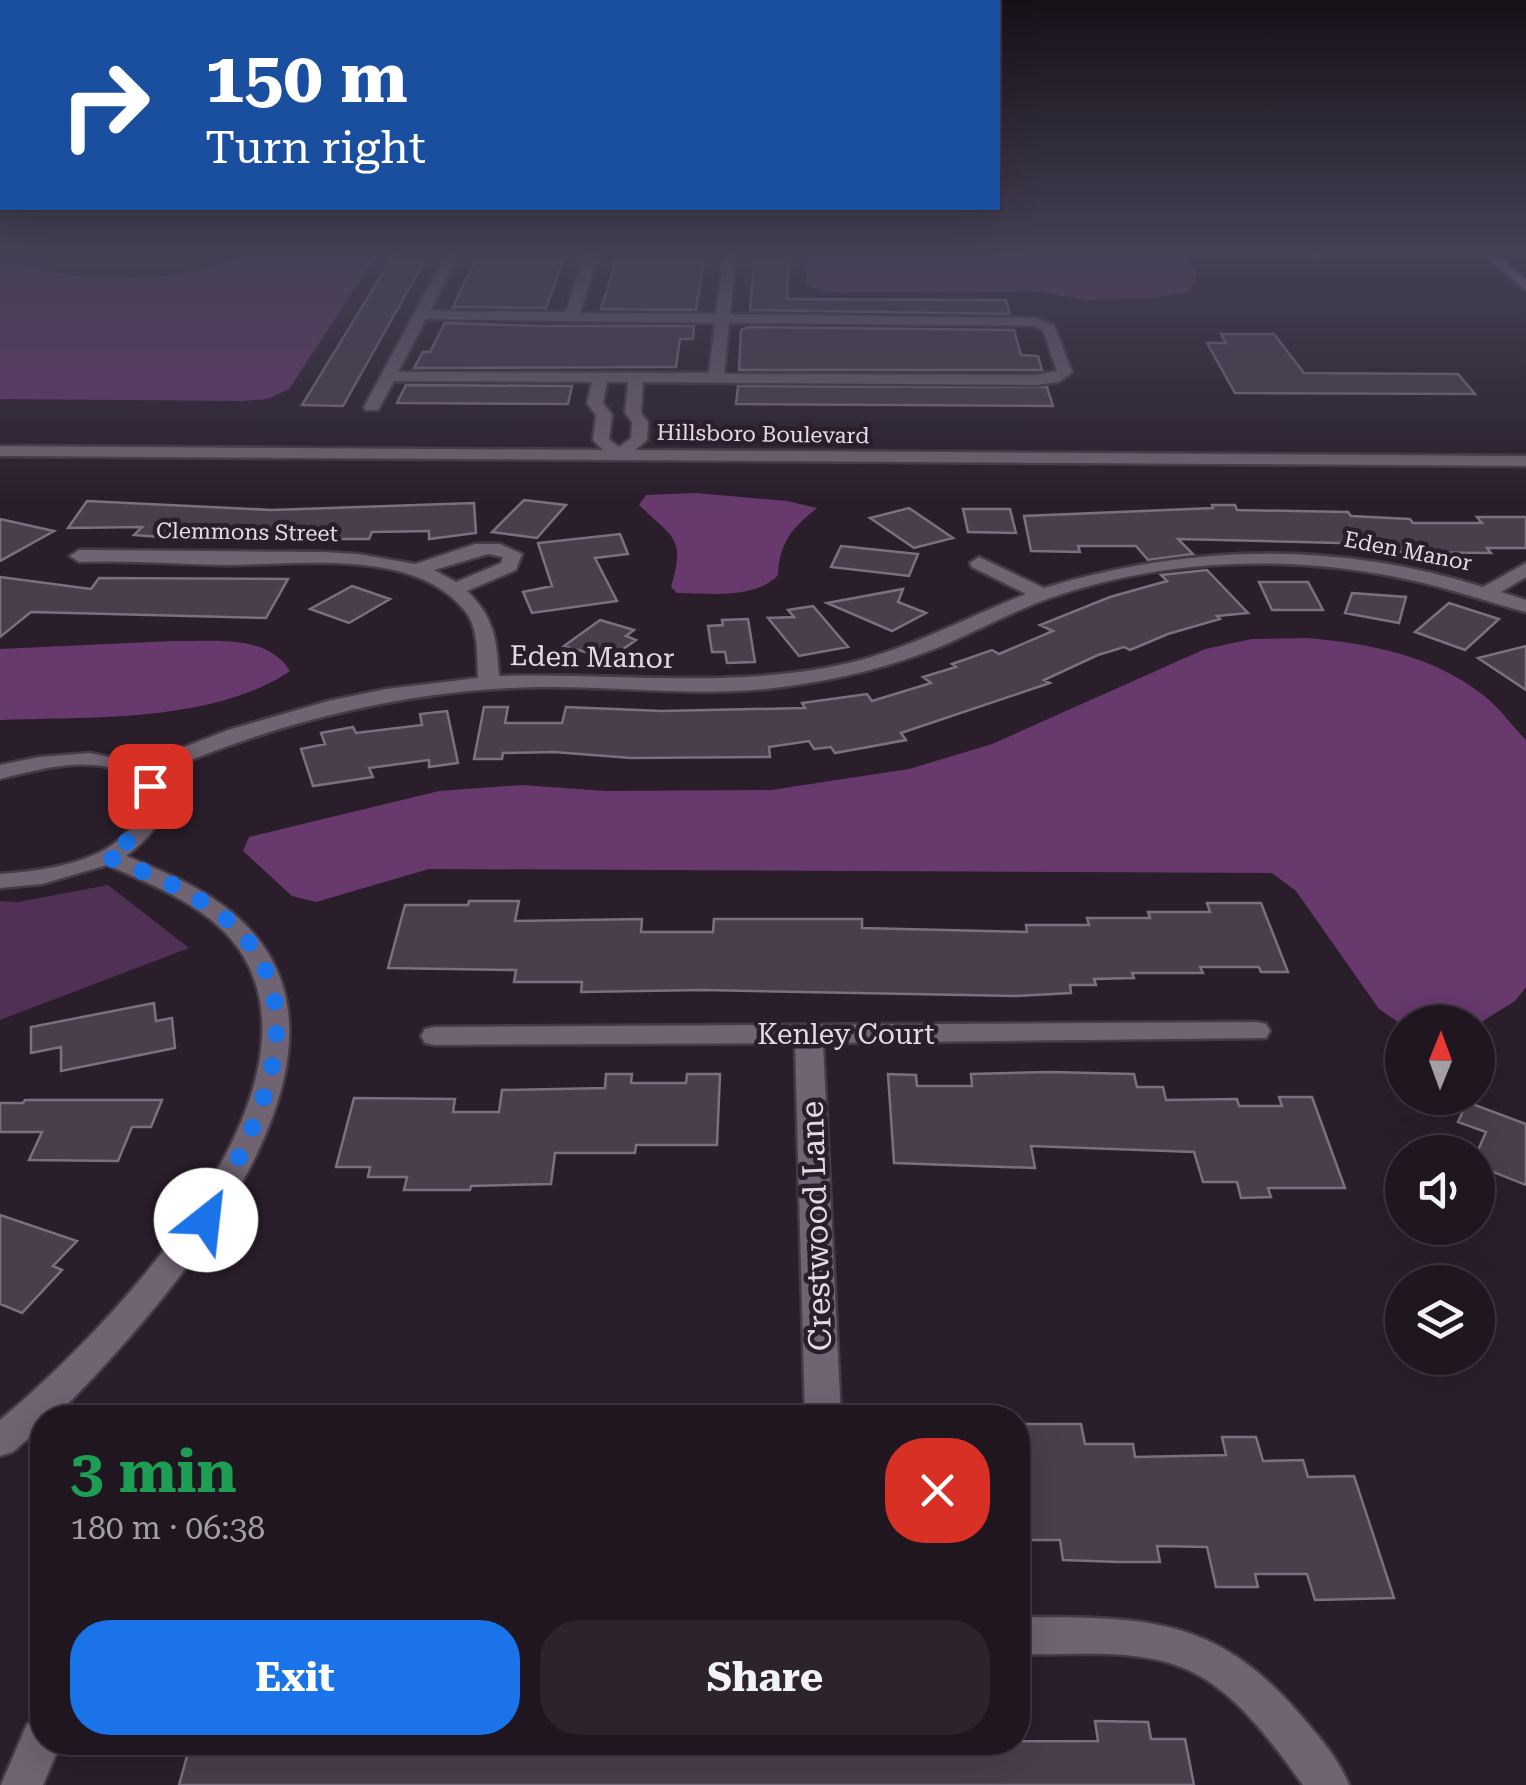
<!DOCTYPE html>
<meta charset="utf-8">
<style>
:root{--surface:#201620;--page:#2d232d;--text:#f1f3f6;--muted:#a29fa5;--line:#3d353e;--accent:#1a73e8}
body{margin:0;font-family:"Roboto Serif",serif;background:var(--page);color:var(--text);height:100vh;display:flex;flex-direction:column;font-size:38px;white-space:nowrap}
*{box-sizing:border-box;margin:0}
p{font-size:32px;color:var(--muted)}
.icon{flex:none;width:55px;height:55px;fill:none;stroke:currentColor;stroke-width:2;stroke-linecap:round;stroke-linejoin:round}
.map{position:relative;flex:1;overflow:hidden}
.side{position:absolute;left:30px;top:1405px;width:1000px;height:350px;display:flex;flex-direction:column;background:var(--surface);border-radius:40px;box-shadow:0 10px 40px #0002,0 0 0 2px var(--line)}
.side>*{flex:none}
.guide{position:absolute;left:0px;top:0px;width:1000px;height:210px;box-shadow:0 10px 40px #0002,0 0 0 2px var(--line);background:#1a4fa0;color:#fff;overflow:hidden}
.needle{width:65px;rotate:1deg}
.controls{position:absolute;left:1385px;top:1005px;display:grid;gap:20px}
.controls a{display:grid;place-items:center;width:110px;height:110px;border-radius:50%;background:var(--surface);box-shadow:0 10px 40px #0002,0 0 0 2px var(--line);font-size:50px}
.pin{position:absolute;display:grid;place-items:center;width:85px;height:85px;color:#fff;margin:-42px;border-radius:20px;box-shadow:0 5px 15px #0006}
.me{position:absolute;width:110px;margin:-55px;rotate:29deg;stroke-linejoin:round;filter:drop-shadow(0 0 8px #0008)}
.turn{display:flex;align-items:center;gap:35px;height:210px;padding:0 40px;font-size:45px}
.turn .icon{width:130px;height:130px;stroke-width:2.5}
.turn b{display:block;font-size:70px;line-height:85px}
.round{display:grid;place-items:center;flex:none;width:105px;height:105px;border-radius:40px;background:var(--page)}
.overview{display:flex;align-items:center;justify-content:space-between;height:170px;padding:0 40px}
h1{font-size:60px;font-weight:700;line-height:75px;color:#1e9e55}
.action{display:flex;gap:20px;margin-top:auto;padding:20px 40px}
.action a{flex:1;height:115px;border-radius:40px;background:var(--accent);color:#fff;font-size:40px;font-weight:700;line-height:115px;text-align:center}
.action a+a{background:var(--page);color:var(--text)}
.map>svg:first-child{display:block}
</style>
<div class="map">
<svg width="1526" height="1785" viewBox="0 0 1526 1785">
<rect width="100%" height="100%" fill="#2a1e2b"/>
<!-- green -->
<path fill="#513055" d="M108,885L189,948L0,1020V901L18,902Z"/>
<!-- water -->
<path fill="#67396d" d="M249,253H378L289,389L268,399L243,401L0,399V263C27,263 51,273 78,276C133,282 197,277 249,253Z
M806,253H1187L1197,274L1190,292L1150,298L1087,300L1035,291L836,293L807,286Z
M695,493L787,501L817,508C792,528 779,543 778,575C754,600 710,593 677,593L671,587C686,537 673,538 639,505L646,495Z
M1308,638C1371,644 1432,655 1483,695C1499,707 1512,726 1526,740V987L1515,1001L1478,1024L1402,1025L1379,1009L1296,891L1272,873L429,869L316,902L292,896L243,851L249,837L439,791L522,785L606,791L771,790L909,769L992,744L1205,649L1252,639Z
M172,641C213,642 266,633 290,671C214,723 89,717 0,720V649Z"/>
<!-- building -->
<path fill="#4b3e4c" stroke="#7d6f7f" stroke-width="2.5" d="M395,253H429L343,406L302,405Z
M479,253H566L546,308L453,307Z
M619,253H705L696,310L601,309Z
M755,253H789L787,299L1006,300L1010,314L750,310Z
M445,323L539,326H694L693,339H680L676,367L414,368L423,352H430Z
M748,327L1014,330L1021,355L1038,356L1042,370H739L741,330Z
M1221,334H1274L1304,373L1458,374L1475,394L1235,393L1207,343H1226Z
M406,385L572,386L568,404L397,403Z
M738,386L1047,387L1053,406L736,404Z
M524,500L566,505L537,538L492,532Z
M87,501L272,510L474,503L476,533L429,539V531L372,532L369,539H185L134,535L142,527L68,528Z
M1212,505H1235L1237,510L1348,512L1351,516L1410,519L1413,523H1482L1477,517H1526V548H1487L1491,553L1383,552L1378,544L1178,539L1193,554L1148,560L1136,546H1078L1080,552L1031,551L1024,516L1213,508Z
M909,508L953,538L914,548L870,518Z
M963,509H1010L1016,533L968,532Z
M0,519L54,531L0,561Z
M620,534L628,554L595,558L617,601L532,613L523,592L552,586L538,543Z
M841,546L918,554L909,576L831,567Z
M1207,570L1248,613L1217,616L1220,619L1168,634L1130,650L1124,647L1098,655L1044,680L1050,683L901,733L906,740L835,753L831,747L814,749L809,741L769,747L770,757L631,758L554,752L503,753L502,759H474L484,707H508L505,723H562L566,707L662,711L805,708L802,703L867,694L872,701L931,683L923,677L956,667L952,664L992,650L999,654L1053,631L1040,625L1110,597L1167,581L1161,575Z
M0,577L91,589L99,578L288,579L266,618L31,612L0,637Z
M1259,582H1308L1323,610H1272Z
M352,586L390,599L349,623L310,609Z
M903,589L898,602L926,613L892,631L827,603Z
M1352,593L1406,597L1399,623L1345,613Z
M1449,603L1499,619L1465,650L1415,632Z
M813,606L848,647L799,656L768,618L794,617L788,610Z
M748,619L755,662L727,663L725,652H712L708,626L723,625L722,620Z
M600,620L634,630L626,636L636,640L609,659L564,646Z
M1526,646V690L1478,658Z
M447,711L458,763L429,767V760L369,768L373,777L313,786L301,749L325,744L321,733L353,727L356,733L422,725L420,714Z
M469,901H519L515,921L642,919L641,932H713L714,919H862V928L1027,932L1026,925H1089L1087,918H1150L1148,912H1210L1207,903H1261L1288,972H1261L1259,967H1200L1203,973H1132L1134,978L1094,979L1096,985H1070L1071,993L1016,996L703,990L581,992L582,982H514L516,970L388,968L405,905H468Z
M154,1003L156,1021L172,1018L175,1048L61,1071V1047L31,1053V1027Z
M1049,1072L1134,1074L1137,1087H1163L1166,1100L1237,1099L1239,1106H1282L1279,1097H1312L1345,1188H1268L1271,1197L1241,1198L1237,1182H1203L1194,1152L1031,1146L1035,1168L894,1163L888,1074L916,1075L917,1086H972L971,1074Z
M606,1074H632L631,1083H686L687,1074H720L717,1145H636L635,1153H555L551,1184L471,1186L470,1190H404L407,1177H368L370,1167H336L354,1098L455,1099L453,1112H499L502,1090L605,1088Z
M25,1100H162L151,1127H132L118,1161L29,1160L42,1132H0V1103H23Z
M1467,1102L1526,1124V1185L1478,1166V1150L1486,1132L1458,1122Z
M0,1215L77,1241L53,1266L62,1270L22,1313L0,1304Z
M1018,1424H1081L1085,1444H1133L1135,1457L1226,1455L1222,1437H1256L1263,1461L1303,1460L1308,1477L1354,1476L1394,1598L1315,1600L1307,1574H1255L1258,1587H1216L1207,1547L1157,1546L1160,1562H1118L1063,1560L1060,1540H1019Z
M1095,1721L1148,1722L1151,1739H1185L1194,1785H179L191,1742H440L438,1752L487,1754L488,1742H683V1749H735V1742L1098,1741Z"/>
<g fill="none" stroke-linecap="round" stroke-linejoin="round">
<defs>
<path id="minor" d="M447,253H460L430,311L566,312L585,253H598L580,313L716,314L724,253H736L730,314L1035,318L1054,325L1072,372L1059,382L1036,385L643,382L641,413L648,422L647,440L635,450L1526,456V466L0,456V446L603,450L593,440L596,415L587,403L592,382L394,381L378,410H366L364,407ZM426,319L715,323L709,373L398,372ZM729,323L1033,326L1043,330L1057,371L1036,375L724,374ZM607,382H628L625,413L632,422L631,438L619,447L609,439L612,415L603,403Z
M1312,253H1324V255L1318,259Z
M475,544H500L522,554L516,570L467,591C494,616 497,641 499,676C616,672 733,690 849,663C911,648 967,617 1026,594L972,567L970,563L979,557L1044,588C1189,544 1337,541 1483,587L1526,563V577L1501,592L1526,600V612C1487,602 1449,588 1410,580C1292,554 1167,558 1053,597C1015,610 979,630 942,646C891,667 837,680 782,687C702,698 622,686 541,687C406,689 278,722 154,775C180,805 151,838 126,856C172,875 221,895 254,934C375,1075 154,1317 58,1414L42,1418V1426L13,1452L0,1456V1420C102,1336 328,1102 244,957C216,909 155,886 107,865L42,884L0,888V874C44,871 125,861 139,810C143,797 140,783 128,776C96,753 35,770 0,779V765L39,757L90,753L141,764L228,730L328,701L386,689L478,678C477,657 479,628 465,611C415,547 297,565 225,565C176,564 128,560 79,562L70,556L79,550H97L322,552L358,554L415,564ZM488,554L503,557L501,563L456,582L434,570Z
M1256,1022L1266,1024L1270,1031L1266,1038L823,1043L841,1418H805L795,1043L435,1045L425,1043L421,1036L425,1029L435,1027Z
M1018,1617C1138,1618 1211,1613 1296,1710C1316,1733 1338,1757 1349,1785H1303C1271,1741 1233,1687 1181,1667C1131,1647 1070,1656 1018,1654Z
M42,1718V1742H61L43,1785H1L27,1724Z"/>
<path id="major" d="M1483,253H1497L1526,280V291Z"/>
</defs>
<!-- minor casing -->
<use href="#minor" stroke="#443b45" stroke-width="5"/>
<!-- major casing -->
<use href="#major" stroke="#443b45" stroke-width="5"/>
<!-- minor -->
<use href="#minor" fill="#706372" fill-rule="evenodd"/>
<!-- major -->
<use href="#major" fill="#a783ac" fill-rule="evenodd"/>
</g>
<!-- sky -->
<linearGradient id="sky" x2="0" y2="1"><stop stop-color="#171018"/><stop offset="0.5" stop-color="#444155"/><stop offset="1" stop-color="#444155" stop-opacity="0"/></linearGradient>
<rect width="1526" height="503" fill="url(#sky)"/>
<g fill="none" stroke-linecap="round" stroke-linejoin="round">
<!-- route -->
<path stroke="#1a73e8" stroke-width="18" stroke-dasharray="0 32.4" d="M150,786C160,820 132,840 106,856C151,875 205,895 239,931C320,1015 251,1137 206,1220"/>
</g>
<g text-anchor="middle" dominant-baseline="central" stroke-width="9" stroke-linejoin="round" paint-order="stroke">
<!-- far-street labels -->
<g font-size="22" fill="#e3dbe4" stroke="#2a1e2b">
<text transform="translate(763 434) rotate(1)">Hillsboro Boulevard</text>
<text transform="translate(247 532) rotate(1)">Clemmons Street</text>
<text transform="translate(1408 551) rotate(11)">Eden Manor</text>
</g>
<!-- street labels -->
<g font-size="28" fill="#e3dbe4" stroke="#2a1e2b">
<text transform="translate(592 657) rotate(1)">Eden Manor</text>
<text x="846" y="1034">Kenley Court</text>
</g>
<!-- near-street labels -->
<g font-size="32" fill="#e3dbe4" stroke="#2a1e2b">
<text transform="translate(816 1226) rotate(-92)">Crestwood Lane</text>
</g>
</g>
</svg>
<div class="controls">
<a><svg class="needle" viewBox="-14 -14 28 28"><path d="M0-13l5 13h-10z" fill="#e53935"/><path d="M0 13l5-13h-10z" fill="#a29fa5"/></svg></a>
<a><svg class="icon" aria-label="sound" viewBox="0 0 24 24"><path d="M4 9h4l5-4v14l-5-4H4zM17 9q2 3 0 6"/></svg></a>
<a><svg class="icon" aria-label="layers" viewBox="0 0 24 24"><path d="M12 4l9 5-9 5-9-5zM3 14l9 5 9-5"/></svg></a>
</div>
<div class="pin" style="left:150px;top:786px;background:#d93025"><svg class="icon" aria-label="arrive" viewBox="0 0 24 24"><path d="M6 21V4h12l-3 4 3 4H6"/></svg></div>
<svg class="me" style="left:206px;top:1220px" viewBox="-20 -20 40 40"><circle r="19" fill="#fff"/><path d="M0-13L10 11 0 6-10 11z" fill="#1a73e8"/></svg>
<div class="guide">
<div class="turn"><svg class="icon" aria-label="right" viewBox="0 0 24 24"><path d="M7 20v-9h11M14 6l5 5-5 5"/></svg><div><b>150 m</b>Turn right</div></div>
</div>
<section class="side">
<div class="overview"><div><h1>3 min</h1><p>180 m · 06:38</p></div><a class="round" style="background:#d93025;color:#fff"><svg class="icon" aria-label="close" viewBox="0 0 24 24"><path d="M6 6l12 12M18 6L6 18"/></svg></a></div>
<div class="action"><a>Exit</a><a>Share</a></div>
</section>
</div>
